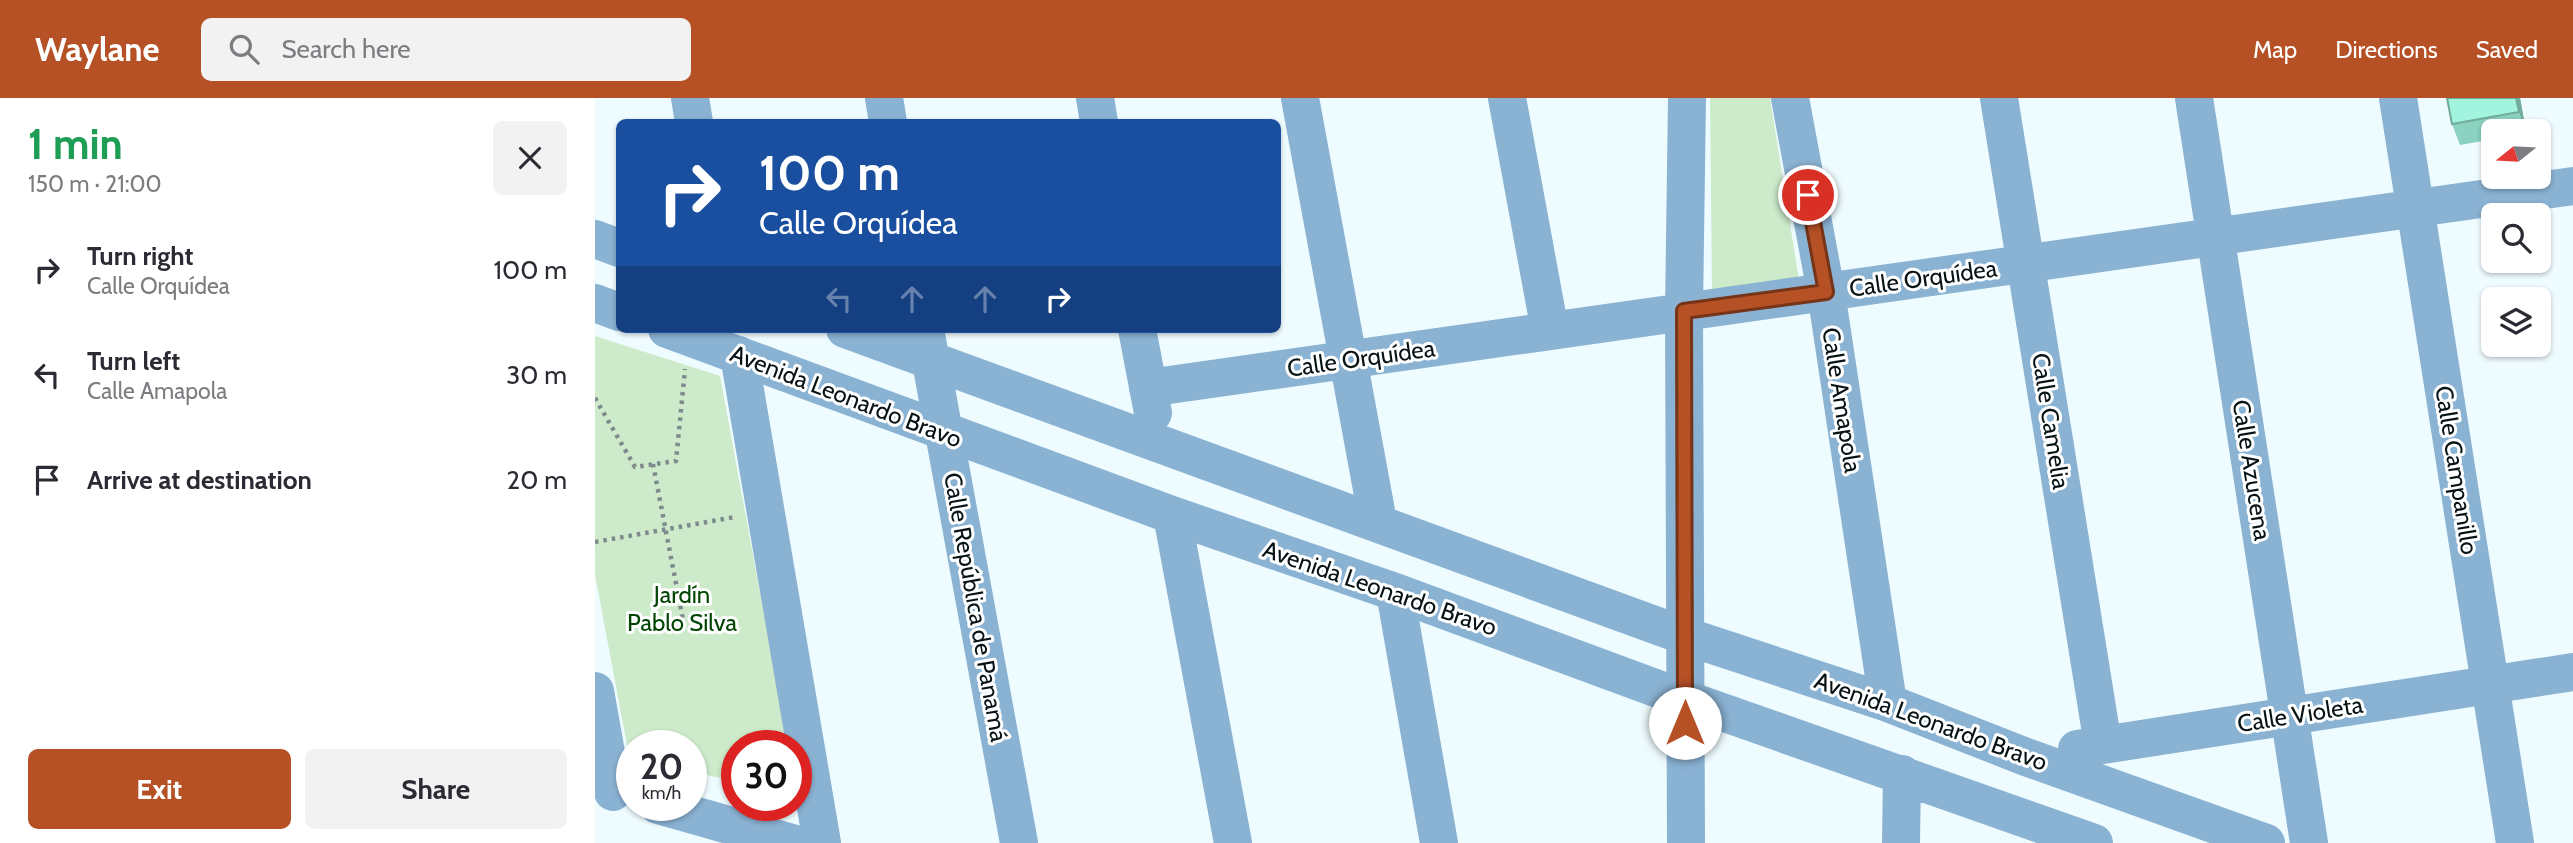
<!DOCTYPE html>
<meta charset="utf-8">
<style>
:root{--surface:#fff;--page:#f2f2f3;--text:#2b2b33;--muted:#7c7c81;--accent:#b65025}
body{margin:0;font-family:Cabin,sans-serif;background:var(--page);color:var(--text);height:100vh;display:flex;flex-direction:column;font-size:26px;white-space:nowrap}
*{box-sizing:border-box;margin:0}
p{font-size:23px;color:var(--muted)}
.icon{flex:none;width:38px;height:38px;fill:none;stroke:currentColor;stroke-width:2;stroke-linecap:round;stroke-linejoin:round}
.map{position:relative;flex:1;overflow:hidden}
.drawer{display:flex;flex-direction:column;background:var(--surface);width:595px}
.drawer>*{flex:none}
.top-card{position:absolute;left:21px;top:21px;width:665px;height:214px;border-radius:10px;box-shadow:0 2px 5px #0004;background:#1a4fa0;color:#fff;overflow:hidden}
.needle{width:46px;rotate:252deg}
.buttons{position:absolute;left:1886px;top:21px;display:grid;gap:14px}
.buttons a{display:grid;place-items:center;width:70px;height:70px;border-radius:10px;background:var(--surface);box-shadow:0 2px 5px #0004;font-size:35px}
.speed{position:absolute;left:21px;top:632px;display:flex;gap:14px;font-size:35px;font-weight:700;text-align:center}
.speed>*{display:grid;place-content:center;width:91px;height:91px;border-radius:50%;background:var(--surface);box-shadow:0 2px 5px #0004;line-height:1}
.speed small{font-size:18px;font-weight:400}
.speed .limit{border:10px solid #d22;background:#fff;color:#111}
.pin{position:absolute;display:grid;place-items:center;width:60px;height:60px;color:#fff;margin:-30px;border:4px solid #fff;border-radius:50%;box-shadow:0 2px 7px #0007}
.me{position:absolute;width:77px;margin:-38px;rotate:0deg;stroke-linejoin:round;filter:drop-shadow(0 0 5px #0008)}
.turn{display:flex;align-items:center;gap:24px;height:147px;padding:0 28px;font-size:32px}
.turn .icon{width:91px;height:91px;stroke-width:2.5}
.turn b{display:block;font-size:49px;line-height:60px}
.lanes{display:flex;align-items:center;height:66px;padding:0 28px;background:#0003;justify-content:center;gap:35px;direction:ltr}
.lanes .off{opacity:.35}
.round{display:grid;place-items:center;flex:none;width:74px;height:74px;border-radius:10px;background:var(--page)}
.headline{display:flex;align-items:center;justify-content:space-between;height:119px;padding:0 28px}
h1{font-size:42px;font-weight:800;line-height:52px;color:#1e9e55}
.action{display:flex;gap:14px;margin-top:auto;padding:14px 28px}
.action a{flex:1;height:80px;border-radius:10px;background:var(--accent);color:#fff;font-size:28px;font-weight:800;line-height:80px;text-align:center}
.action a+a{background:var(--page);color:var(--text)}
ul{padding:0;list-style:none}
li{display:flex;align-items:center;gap:21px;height:105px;padding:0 28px}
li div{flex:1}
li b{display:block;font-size:26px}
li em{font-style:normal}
header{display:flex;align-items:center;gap:42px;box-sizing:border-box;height:98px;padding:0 35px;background:var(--accent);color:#fff}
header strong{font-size:33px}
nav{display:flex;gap:38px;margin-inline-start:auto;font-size:24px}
.search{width:490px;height:63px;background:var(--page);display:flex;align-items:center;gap:18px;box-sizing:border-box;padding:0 24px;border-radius:10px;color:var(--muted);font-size:26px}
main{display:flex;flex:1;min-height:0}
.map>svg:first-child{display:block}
</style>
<header>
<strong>Waylane</strong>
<div class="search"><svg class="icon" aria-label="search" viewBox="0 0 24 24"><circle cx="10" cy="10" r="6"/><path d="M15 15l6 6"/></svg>Search here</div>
<nav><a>Map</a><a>Directions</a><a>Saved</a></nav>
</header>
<main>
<section class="drawer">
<div class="headline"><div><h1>1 min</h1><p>150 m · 21:00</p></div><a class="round"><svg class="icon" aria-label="close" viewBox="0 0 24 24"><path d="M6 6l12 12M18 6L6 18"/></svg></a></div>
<ul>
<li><svg class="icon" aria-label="right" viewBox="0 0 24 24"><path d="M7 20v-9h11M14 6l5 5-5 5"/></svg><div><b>Turn right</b><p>Calle Orquídea</p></div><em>100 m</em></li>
<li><svg class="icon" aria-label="left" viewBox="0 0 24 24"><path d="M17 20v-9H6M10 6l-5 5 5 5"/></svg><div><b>Turn left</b><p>Calle Amapola</p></div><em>30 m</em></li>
<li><svg class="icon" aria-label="arrive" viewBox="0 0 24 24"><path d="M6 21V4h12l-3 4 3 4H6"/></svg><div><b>Arrive at destination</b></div><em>20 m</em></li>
</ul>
<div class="action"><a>Exit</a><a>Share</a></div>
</section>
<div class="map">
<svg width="1978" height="745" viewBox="0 0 1978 745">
<rect width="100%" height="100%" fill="#effcff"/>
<!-- green -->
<path fill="#cdebca" d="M1115,0H1175L1204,182L1117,195Z
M0,238L125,278L193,647L142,648V683L96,674V648H37L35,663L0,477Z"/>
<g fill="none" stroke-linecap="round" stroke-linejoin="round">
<!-- path -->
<path stroke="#7e8a8d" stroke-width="4.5" stroke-dasharray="3.5 5" stroke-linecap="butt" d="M0,300L40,369L81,363L90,271
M58,366L88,522
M0,444L140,419"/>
<!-- minor -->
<path stroke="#8ab2d3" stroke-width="38" d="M95,0L99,24
M289,0L293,24
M500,0L504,24
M705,0L783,424
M912,0L955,233
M1195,0L1231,194L1293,605
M1404,0L1508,647
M1599,0L1714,745
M1803,0L1920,745
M0,141L24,150
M0,205L24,214
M72,231L577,417L800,494L1090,601L1499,745
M250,231L1090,538L1293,605L1431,659L1671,745
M330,231L424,745
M542,231L558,315
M144,257L227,745
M553,290L1978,88
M577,417L638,745
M800,494L844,745
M0,593L18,694
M1482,651L1978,574
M63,707L197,745
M1091,745L1089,213L1092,0
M1306,745L1307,676"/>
</g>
<!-- wall -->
<path fill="#8bd2c0" d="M1925,0L1931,33H1899V41L1865,47L1857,26Z"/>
<!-- shaded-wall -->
<path fill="#71ab9c" d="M1921,0H1925L1931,33L1924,14Z"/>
<!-- building -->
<path fill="#a2f4df" stroke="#71ab9c" stroke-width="2" d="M1852,0H1921L1924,14L1857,26Z"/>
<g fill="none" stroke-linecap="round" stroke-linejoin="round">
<defs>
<path id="route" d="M1090,625L1089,213L1231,194L1213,97"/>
</defs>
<!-- route casing -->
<use href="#route" stroke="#763418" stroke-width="18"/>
<!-- route -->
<use href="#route" stroke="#b65025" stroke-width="12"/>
</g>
<g text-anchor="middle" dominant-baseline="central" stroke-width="6" stroke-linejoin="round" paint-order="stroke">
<!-- street labels -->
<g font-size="24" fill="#061214" stroke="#fff">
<text transform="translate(1328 180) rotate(-8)">Calle Orquídea</text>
<text transform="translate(766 260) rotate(-8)">Calle Orquídea</text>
<text transform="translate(251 298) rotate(21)">Avenida Leonardo Bravo</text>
<text transform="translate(1247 302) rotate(81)">Calle Amapola</text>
<text transform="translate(1456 323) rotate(81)">Calle Camelia</text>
<text transform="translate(1657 372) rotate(81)">Calle Azucena</text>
<text transform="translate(1862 372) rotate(81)">Calle Campanillo</text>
<text transform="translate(785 490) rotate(19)">Avenida Leonardo Bravo</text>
<text transform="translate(381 509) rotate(80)">Calle República de Panamá</text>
<text transform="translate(1705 616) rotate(-9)">Calle Violeta</text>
<text transform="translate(1336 623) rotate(20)">Avenida Leonardo Bravo</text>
</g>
<!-- park labels -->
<g font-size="24" fill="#004502" stroke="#fff">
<text x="87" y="496">Jardín<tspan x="87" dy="28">Pablo Silva</tspan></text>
</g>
</g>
</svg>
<div class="buttons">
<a><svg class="needle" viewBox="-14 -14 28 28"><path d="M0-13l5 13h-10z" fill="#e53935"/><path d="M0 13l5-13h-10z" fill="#7c7c81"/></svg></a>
<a><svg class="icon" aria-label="search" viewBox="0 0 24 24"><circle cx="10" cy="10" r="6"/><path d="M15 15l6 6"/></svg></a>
<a><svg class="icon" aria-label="layers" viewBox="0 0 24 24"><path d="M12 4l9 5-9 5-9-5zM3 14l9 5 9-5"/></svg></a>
</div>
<div class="speed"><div>20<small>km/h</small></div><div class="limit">30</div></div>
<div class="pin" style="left:1213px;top:97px;background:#d93025"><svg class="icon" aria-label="arrive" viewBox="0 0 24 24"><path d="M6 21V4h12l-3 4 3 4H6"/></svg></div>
<svg class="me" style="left:1090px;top:625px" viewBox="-20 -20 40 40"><circle r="19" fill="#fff"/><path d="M0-13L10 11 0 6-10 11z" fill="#b65025"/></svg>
<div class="top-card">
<div class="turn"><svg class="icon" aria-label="right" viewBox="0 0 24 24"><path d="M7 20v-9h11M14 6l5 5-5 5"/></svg><div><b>100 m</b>Calle Orquídea</div></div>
<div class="lanes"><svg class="icon off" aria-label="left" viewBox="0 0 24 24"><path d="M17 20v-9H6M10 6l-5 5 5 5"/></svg><svg class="icon off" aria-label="ahead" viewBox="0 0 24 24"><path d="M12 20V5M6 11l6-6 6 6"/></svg><svg class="icon off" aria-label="ahead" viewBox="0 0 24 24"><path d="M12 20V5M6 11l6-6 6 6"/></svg><svg class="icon" aria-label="right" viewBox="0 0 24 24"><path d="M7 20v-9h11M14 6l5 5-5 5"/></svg></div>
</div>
</div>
</main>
